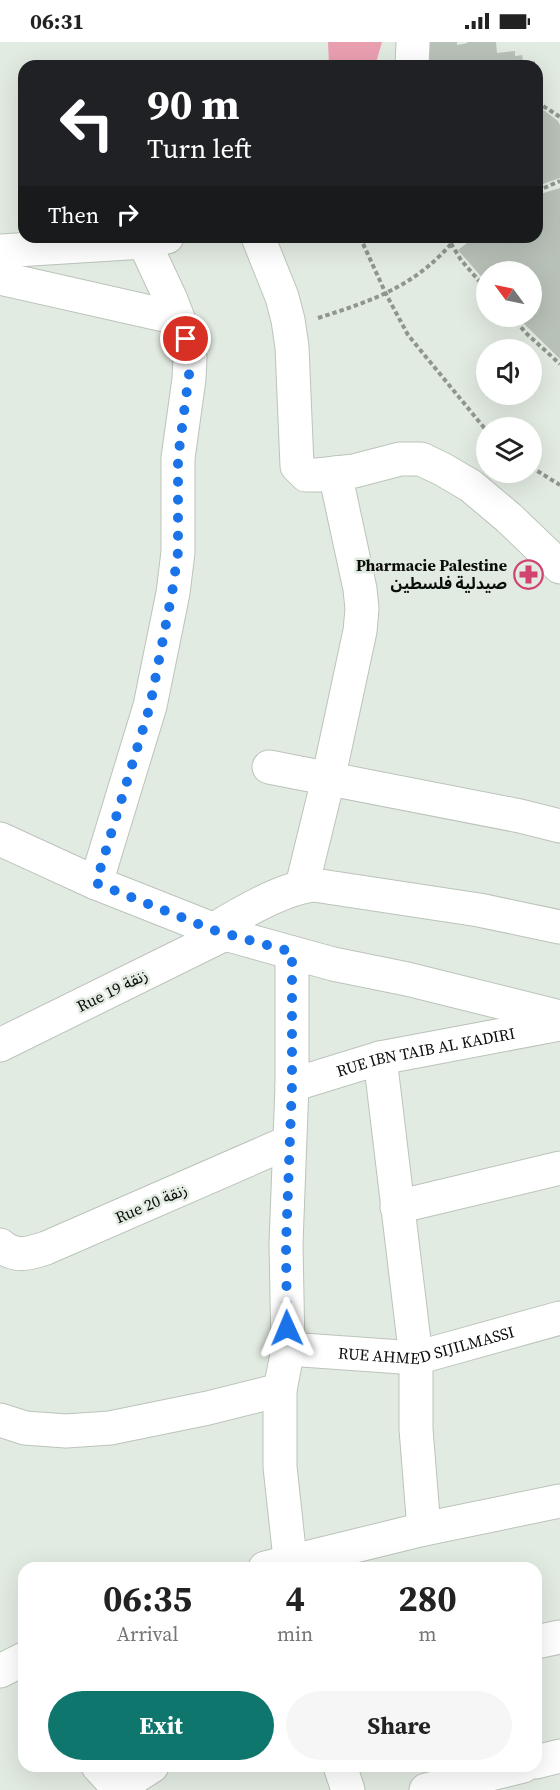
<!DOCTYPE html>
<meta charset="utf-8">
<style>
:root{--surface:#fff;--page:#f6f6f6;--text:#222;--muted:#767676;--accent:#0f766e}
body{margin:0;font-family:"Source Serif 4","Noto Sans Arabic",serif;background:var(--page);color:var(--text);height:100vh;display:flex;flex-direction:column;font-size:22px;white-space:nowrap}
*{box-sizing:border-box;margin:0}
p{font-size:20px;color:var(--muted)}
.icon{flex:none;width:33px;height:33px;fill:none;stroke:currentColor;stroke-width:2;stroke-linecap:round;stroke-linejoin:round}
.map{position:relative;flex:1;overflow:hidden}
.details{position:absolute;left:18px;top:1520px;width:524px;height:210px;display:flex;flex-direction:column;background:var(--surface);border-radius:18px;box-shadow:0 6px 24px #0002}
.details>*{flex:none}
.hud{position:absolute;left:18px;top:18px;width:525px;height:183px;border-radius:18px;box-shadow:0 6px 24px #0002;background:#202124;color:#fff;overflow:hidden}
.needle{width:39px;rotate:303deg}
.fabs{position:absolute;left:476px;top:219px;display:grid;gap:12px}
.fabs a{display:grid;place-items:center;width:66px;height:66px;border-radius:50%;background:var(--surface);box-shadow:0 6px 24px #0002;font-size:30px}
.pin{position:absolute;display:grid;place-items:center;width:51px;height:51px;color:#fff;margin:-26px;border:3px solid #fff;border-radius:50%;box-shadow:0 2px 6px #0007}
.me{position:absolute;width:66px;margin:-33px;rotate:359deg;stroke-linejoin:round;filter:drop-shadow(0 0 4px #0008)}
.turn{display:flex;align-items:center;gap:21px;height:126px;padding:0 30px;font-size:27px}
.turn .icon{width:78px;height:78px;stroke-width:2.5}
.turn b{display:block;font-size:42px;line-height:51px}
.then{display:flex;align-items:center;height:57px;padding:0 30px;background:#0003;gap:12px;font-size:22px}
.eta{display:flex;justify-content:space-evenly;align-items:center;height:102px;text-align:center}
.eta b{font-size:36px;font-weight:700;line-height:42px}
.primary-button{display:flex;gap:12px;margin-top:auto;padding:12px 30px}
.primary-button a{flex:1;height:69px;border-radius:36px;background:var(--accent);color:#fff;font-size:24px;font-weight:700;line-height:69px;text-align:center}
.primary-button a+a{background:var(--page);color:var(--text)}
.status{display:flex;justify-content:space-between;align-items:center;height:42px;padding:0 30px;background:var(--surface);direction:ltr}
.status svg{height:16px;fill:currentColor}
.map>svg:first-child{display:block}
</style>
<div class="status"><b>06:31</b><svg viewBox="0 0 49 12"><path d="M0 12V9h3v3zM5 12V6h3v6zM10 12V3h3v9zM15 12V0h3v12zM26 1h20v11H26zM47 4h2v5h-2z"/></svg></div>
<div class="map">
<svg width="560" height="1748" viewBox="0 0 560 1748">
<rect width="100%" height="100%" fill="#e2ebe1"/>
<!-- green -->
<path fill="#ea9fb0" d="M328,0H382L375,24H329Z"/>
<!-- building -->
<path fill="#b8c1b7" d="M422,0H457V3L468,1L467,0H496L497,11L515,9V14L522,13L524,24H419Z
M537,63L558,79L560,83V136L537,144Z
M560,146V317L516,274H531V230H486V240L458,208L475,195H537V153Z"/>
<g fill="none" stroke-linecap="round" stroke-linejoin="round">
<defs>
<g id="minor">
<path d="M412,24L413,0"/>
<path d="M258,195L282,255L288,278L292,305L297,424L306,433H318L354,429L400,417H421L442,427L471,444L509,476L560,525"/>
<path d="M0,209L144,200L167,195"/>
<path d="M0,236L177,276"/>
<path d="M269,725L520,774L560,784"/>
<path d="M0,797L96,841L225,892L333,922L407,937L560,975"/>
<path d="M96,841L150,664L173,551L178,510V416L189,337L190,315L186,297L171,258L144,200"/>
<path d="M302,844L328,738L360,589L362,567L360,547L335,431"/>
<path d="M213,888C239,872 283,846 314,843L479,868L560,885"/>
<path d="M0,1003L225,892"/>
<path d="M380,1016L416,1316V1387L424,1487"/>
<path id="s1" d="M292,1043L380,1016L560,982"/>
<path d="M397,1165L560,1126"/>
<path d="M0,1203C15,1216 28,1212 46,1206L289,1100"/>
<path id="s2" d="M288,1307L416,1316L560,1276"/>
<path d="M0,1378L25,1386L66,1389L110,1386L208,1366L280,1348"/>
<path d="M265,1526L424,1487L560,1459"/>
<path d="M291,1526L280,1425V1348L288,1307L286,1202L292,1043V911"/>
<path d="M536,1600L560,1595"/>
<path d="M0,1629L24,1617"/>
<path d="M536,1720L560,1714"/>
<path d="M98,1724L120,1748"/>
<path d="M340,1724L348,1748"/>
<path d="M118,1746L152,1724"/>
<path d="M426,1748L523,1724"/>
</g>
</defs>
<!-- minor casing -->
<use href="#minor" stroke="#bbc4ba" stroke-width="35"/>
<!-- path -->
<path stroke="#8f968e" stroke-width="4" stroke-dasharray="4.5 3" stroke-linecap="butt" d="M533,24V18
M537,60L560,75
M537,149L560,139
M360,195L386,252L408,293L486,388
M447,195L461,218L486,247
M511,274L527,292L560,322
M318,276C375,258 418,243 457,195
M531,425L560,443"/>
<!-- minor -->
<use href="#minor" stroke="#fff" stroke-width="33"/>
</g>
<g fill="none" stroke-linecap="round" stroke-linejoin="round">
<!-- route -->
<path stroke="#1a73e8" stroke-width="10" stroke-dasharray="0 18" d="M186,297L189,306L190,325L178,416V510L172,551L150,664L96,841L213,888L292,910V1043L286,1202L287,1286"/>
</g>
<!-- icons -->
<defs>
<symbol id="pharmacy-ring" viewBox="-11 -11 22 22"><circle r="9.5" fill="#e2ebe1" stroke="#d14371" stroke-width="1.5"/><path d="M-2-6h4v4h4v4h-4v4h-4v-4h-4v-4h4Z" fill="#d14371"/></symbol>
</defs>
<g fill-rule="evenodd">
<use href="#pharmacy-ring" x="512" y="516" width="33" height="33"/>
</g>
<g text-anchor="middle" dominant-baseline="central" stroke-width="5" stroke-linejoin="round" paint-order="stroke">
<!-- poi labels -->
<g font-size="16" font-weight="bold" fill="#0a0d0a" stroke="#e2ebe1" text-anchor="end">
<text x="507" y="523">Pharmacie Palestine<tspan x="507" dy="18">صيدلية فلسطين</tspan></text>
</g>
<!-- street labels -->
<g font-size="16" fill="#0a0d0a" stroke="#e2ebe1">
<text transform="translate(112 948) rotate(-26)">Rue 19 زنقة</text>
<text stroke="none"><textPath href="#s1" startOffset="138">RUE IBN TAIB AL KADIRI</textPath></text>
<text transform="translate(151 1161) rotate(-23)">Rue 20 زنقة</text>
<text stroke="none"><textPath href="#s2" startOffset="140">RUE AHMED SIJILMASSI</textPath></text>
</g>
</g>
</svg>
<div class="fabs">
<a><svg class="needle" viewBox="-14 -14 28 28"><path d="M0-13l5 13h-10z" fill="#e53935"/><path d="M0 13l5-13h-10z" fill="#767676"/></svg></a>
<a><svg class="icon" aria-label="sound" viewBox="0 0 24 24"><path d="M4 9h4l5-4v14l-5-4H4zM17 9q2 3 0 6"/></svg></a>
<a><svg class="icon" aria-label="layers" viewBox="0 0 24 24"><path d="M12 4l9 5-9 5-9-5zM3 14l9 5 9-5"/></svg></a>
</div>
<div class="pin" style="left:186px;top:297px;background:#d93025"><svg class="icon" aria-label="arrive" viewBox="0 0 24 24"><path d="M6 21V4h12l-3 4 3 4H6"/></svg></div>
<svg class="me" style="left:287px;top:1286px" viewBox="-20 -20 40 40"><path d="M0-17L14 15 0 8-14 15z" fill="#1a73e8" stroke="#fff" stroke-width="4"/></svg>
<div class="hud">
<div class="turn"><svg class="icon" aria-label="left" viewBox="0 0 24 24"><path d="M17 20v-9H6M10 6l-5 5 5 5"/></svg><div><b>90 m</b>Turn left</div></div>
<div class="then">Then<svg class="icon" aria-label="right" viewBox="0 0 24 24"><path d="M7 20v-9h11M14 6l5 5-5 5"/></svg></div>
</div>
<section class="details">
<div class="eta">
<div><b>06:35</b><p>Arrival</p></div>
<div><b>4</b><p>min</p></div>
<div><b>280</b><p>m</p></div>
</div>
<div class="primary-button"><a>Exit</a><a>Share</a></div>
</section>
</div>
